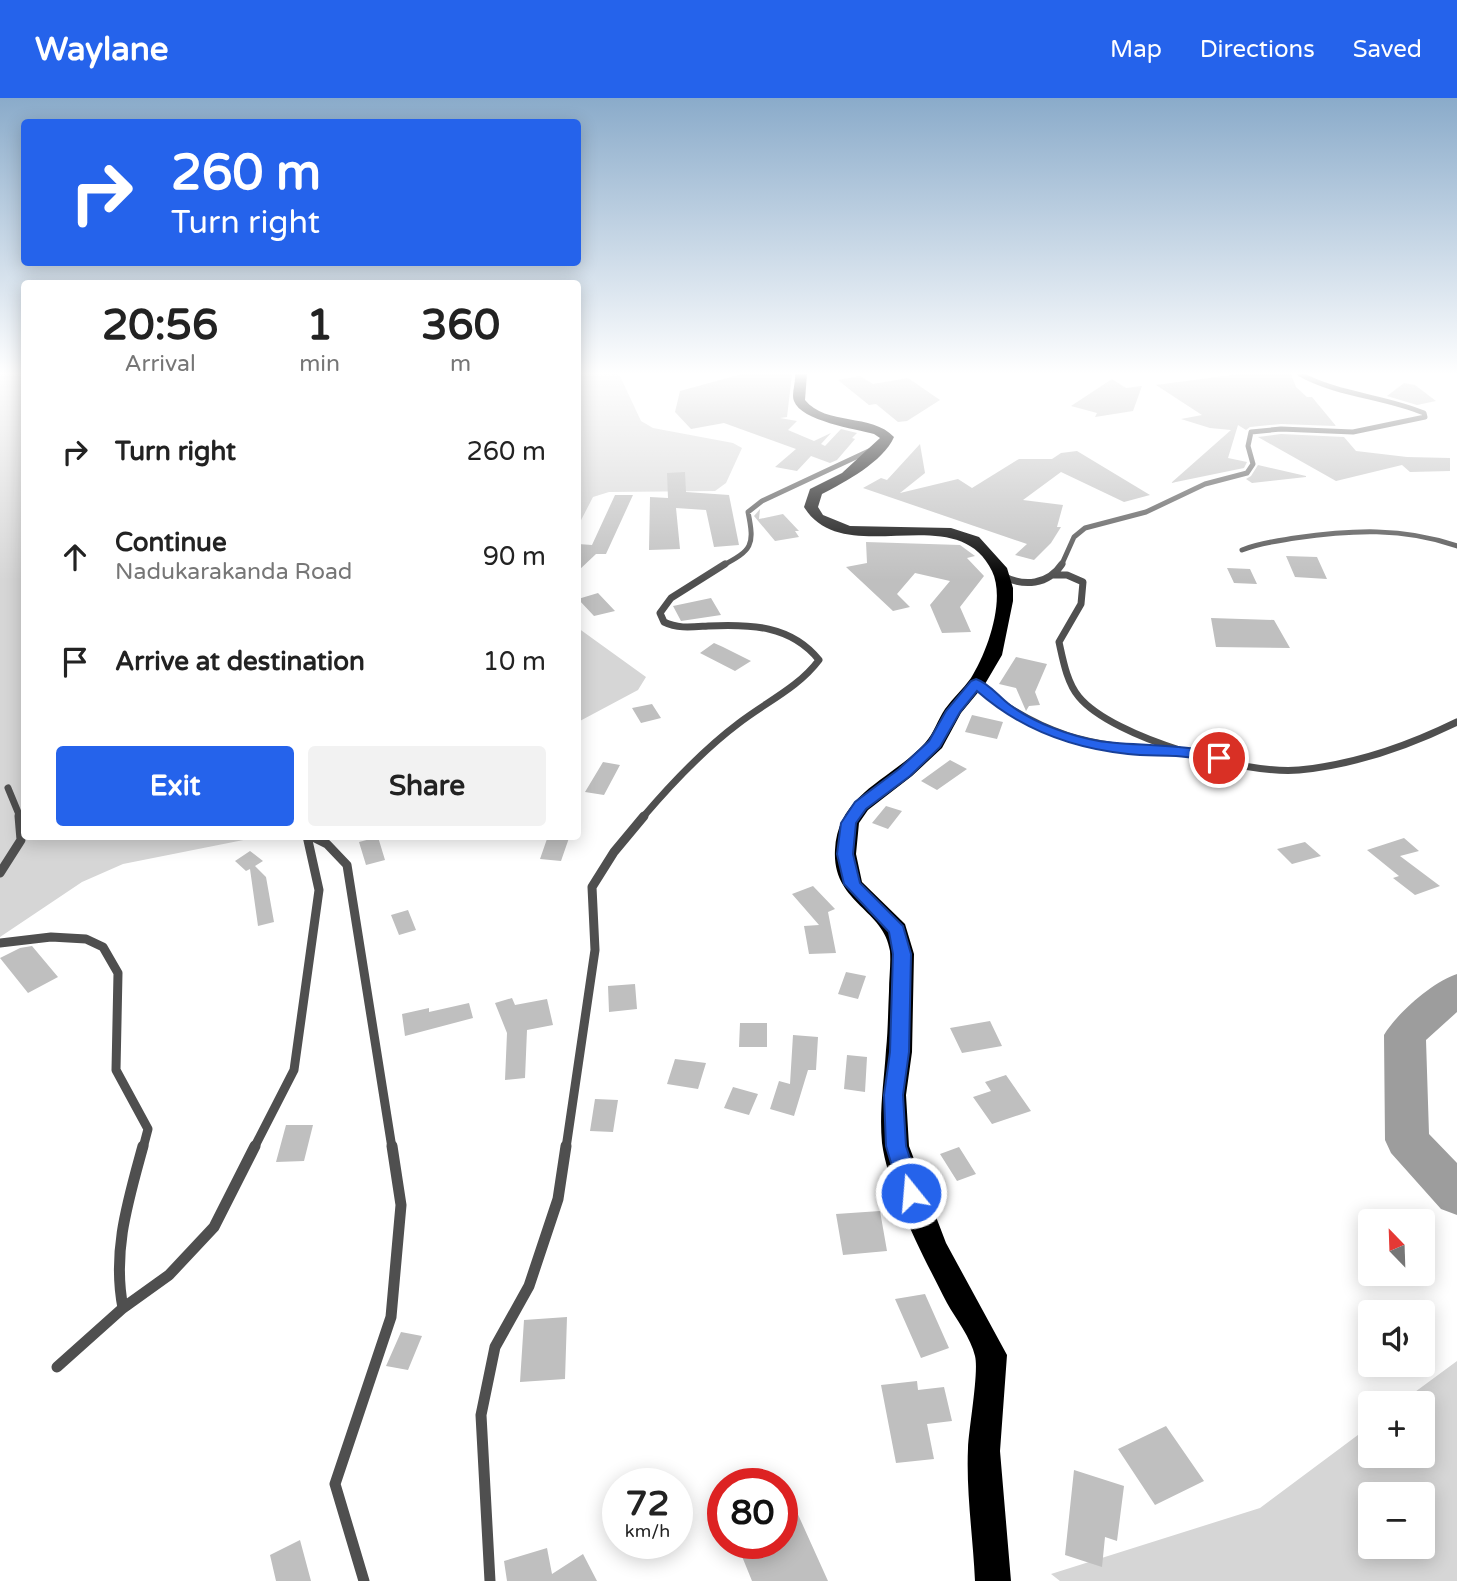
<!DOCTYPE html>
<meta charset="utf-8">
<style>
:root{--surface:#fff;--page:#f2f2f2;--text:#222;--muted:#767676;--accent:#2563eb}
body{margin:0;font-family:"Varela Round",sans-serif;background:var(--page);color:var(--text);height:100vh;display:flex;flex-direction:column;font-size:26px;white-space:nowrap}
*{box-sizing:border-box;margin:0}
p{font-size:23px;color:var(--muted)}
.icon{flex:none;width:38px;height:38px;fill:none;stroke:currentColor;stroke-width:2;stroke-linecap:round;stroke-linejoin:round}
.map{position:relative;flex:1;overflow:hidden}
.drawer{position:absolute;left:21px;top:182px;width:560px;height:560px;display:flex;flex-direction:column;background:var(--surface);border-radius:7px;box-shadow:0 4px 18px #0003}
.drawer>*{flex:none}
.hud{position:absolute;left:21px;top:21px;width:560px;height:147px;border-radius:7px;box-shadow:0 4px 18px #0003;background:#2563eb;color:#fff;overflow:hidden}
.needle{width:46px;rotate:337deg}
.tools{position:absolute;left:1358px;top:1111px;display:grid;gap:14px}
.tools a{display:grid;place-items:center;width:77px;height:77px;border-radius:7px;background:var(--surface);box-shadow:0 4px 18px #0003;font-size:35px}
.speed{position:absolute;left:602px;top:1370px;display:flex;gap:14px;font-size:35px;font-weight:700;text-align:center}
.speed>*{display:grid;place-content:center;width:91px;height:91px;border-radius:50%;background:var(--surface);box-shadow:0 4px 18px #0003;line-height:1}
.speed small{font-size:18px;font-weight:400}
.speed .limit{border:10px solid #d22;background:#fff;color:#111}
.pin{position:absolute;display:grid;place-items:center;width:60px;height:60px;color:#fff;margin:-30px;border:4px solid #fff;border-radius:50%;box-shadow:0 2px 7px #0007}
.me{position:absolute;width:77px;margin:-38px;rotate:343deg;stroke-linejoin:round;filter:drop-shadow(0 0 5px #0008)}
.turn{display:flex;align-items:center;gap:24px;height:147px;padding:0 35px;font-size:32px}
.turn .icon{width:91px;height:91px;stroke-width:2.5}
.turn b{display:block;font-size:49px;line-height:60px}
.eta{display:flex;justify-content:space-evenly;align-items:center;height:119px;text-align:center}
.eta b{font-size:42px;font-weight:700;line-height:49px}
.cta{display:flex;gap:14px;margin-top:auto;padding:14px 35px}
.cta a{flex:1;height:80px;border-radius:7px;background:var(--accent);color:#fff;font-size:28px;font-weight:700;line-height:80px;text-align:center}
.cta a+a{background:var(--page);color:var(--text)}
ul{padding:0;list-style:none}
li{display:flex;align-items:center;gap:21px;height:105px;padding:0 35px}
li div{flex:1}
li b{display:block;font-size:26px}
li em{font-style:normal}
header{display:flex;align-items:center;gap:42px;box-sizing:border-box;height:98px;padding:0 35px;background:var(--accent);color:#fff}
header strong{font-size:33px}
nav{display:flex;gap:38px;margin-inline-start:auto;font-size:24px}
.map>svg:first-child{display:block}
</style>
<header>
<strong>Waylane</strong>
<nav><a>Map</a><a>Directions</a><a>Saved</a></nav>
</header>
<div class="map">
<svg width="1457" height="1483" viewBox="0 0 1457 1483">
<rect width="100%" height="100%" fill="#fff"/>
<!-- green -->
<path fill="#d6d6d6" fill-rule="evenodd" d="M0,276H24V738L258,739L123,766L82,784L0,839Z
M578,276H619L641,323L653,330L733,345L742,350L726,385L715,393L609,394L593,399L578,428Z
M578,530L646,579L638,592L578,624Z
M1457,1263V1483H1060L1051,1476L1260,1410L1370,1328V1358H1423V1306L1400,1305ZM1370,1396H1423V1449H1370Z"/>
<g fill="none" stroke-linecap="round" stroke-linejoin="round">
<!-- river -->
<path fill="#9d9d9d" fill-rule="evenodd" d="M1457,876V914L1426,942L1429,1036L1457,1065V1117L1441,1111L1391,1055L1385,1042L1384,937C1396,916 1434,883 1457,876Z"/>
</g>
<!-- building -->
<path fill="#bfbfbf" d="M742,276H792L787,319L780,320L797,323L788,332L814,343L831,335L821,346L825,348L841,331L857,335L852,340L855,341L837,362L830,365L811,358L797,373L775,369L796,351L724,325L691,331L675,314L680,293Z
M1239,276H1291L1296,289L1307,299H1312L1336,328L1281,326L1250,329L1246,332L1238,327L1228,360L1247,364L1244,370L1171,385L1231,332L1210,330L1181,321L1202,317L1156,287Z
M860,278L873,286L908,280L940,302L907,323L898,324L876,306L869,307L838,282Z
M1112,281L1126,290L1142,288L1133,313L1095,319L1097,315L1071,308Z
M1404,285L1415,287L1436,303L1417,307L1387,298Z
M1281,336L1344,339L1356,353L1407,359L1450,360V373L1410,374L1402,367L1336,383L1258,339Z
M920,346L925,375L900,395L958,381L972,390L1019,361H1052L1061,355L1077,353L1150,397L1124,404L1061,374L1023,402L1063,407L1057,429H1061L1051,445L1034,462L1015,457L1027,446L863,390L881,380L887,382Z
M1258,367L1306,378V379L1252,385L1246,381L1251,378Z
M685,374L686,394L729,397L739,447L714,449L706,412L676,410L680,451L649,452L650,399L668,400L667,375Z
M615,397H633L606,456H596L578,473V446L592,447Z
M760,411L759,421L783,416L799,433H795L799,439L775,443L754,418Z
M866,444L960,447L975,458L967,460L984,478L960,509L971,534L942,535L930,507L950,483L915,475L897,496L910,509L893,513L846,469L867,465Z
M1286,458L1317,459L1327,481L1295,479Z
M1227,470L1250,471L1257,486L1234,485Z
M598,495L615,513L594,518L578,501Z
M711,500L721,517L681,523L673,508Z
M1211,520L1274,522L1290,550L1216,549Z
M714,545L723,549L751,563L735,573L700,555Z
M1016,559L1047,566L1035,594L1040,607L1029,608L1026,613L1016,590L999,586Z
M652,606L661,620L641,625L632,610Z
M972,617L1003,624L997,641L965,634Z
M950,662L967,671L937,692L921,683Z
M603,664L620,667L604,697L585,694Z
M886,708L902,713L888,731L872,725Z
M548,738L569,740L561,763L540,761Z
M378,739L385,762L366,767L359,744Z
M1404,740L1419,753L1400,758L1440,788L1415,797L1393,780L1399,778L1367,752Z
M1305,744L1321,758L1292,766L1277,751Z
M250,753L263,763L255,768L266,779L274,824L258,828L250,771L246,773L235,763Z
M813,788L835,811L828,814L836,855L809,856L804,828L819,827L792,796Z
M408,812L416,832L399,837L391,817Z
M32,848L58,879L28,895L0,860L20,850Z
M846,874L866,878L858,901L838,896Z
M635,886L637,911L609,914L608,888Z
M512,900L515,907L547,901L553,927L527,932L525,980L505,982L507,935L495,905Z
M469,905L473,920L405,938L402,916L429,910V914Z
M990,923L1002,948L962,955L950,930Z
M740,925H767V949H739Z
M793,937L818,939L816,972H808L794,1018L770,1011L779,983L790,986Z
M847,957L867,959L865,994L844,991Z
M675,961L706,965L698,991L667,986Z
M1006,977L1031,1013L992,1026L973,999L991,993L985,984Z
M733,989L758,996L749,1017L724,1010Z
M595,1001L618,1002L613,1034L590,1033Z
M286,1027H313L304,1063L276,1064Z
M959,1049L976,1076L957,1083L940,1056Z
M880,1113L887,1153L843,1157L836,1116Z
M925,1196L949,1250L921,1260L895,1201Z
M567,1219L565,1281L520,1284L524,1222Z
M401,1234L422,1238L408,1272L386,1268Z
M917,1283L918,1292L944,1289L952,1323L927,1326L934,1361L896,1365L881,1287Z
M1166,1328L1204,1383L1155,1407L1118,1351Z
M1074,1372L1124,1388L1117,1443L1105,1439L1102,1469L1065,1457Z
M782,1381L828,1483H752L737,1446H782Z
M300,1442L311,1483H276L270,1457Z
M547,1450L552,1476L583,1456L597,1483H507L504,1463Z"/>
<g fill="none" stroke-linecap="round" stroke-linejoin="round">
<!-- lane-far3 -->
<path stroke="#4f4f4f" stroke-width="5" d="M1242,452C1259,445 1277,443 1295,440C1351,432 1403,429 1457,448
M722,468C752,452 755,448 748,414L762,403L871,352
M1061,468L1074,439L1085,430L1146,414L1205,386L1247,375L1253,366L1248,348L1251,334L1281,331L1353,334L1425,319L1424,315C1383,298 1338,297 1300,276"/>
<!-- lane-far2 -->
<path stroke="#4f4f4f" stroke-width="7" d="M1052,477H1067L1083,484L1081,506L1059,544C1063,562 1067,585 1079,599C1113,640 1246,677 1299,672C1353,667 1408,648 1457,624
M1003,478C1024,489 1048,487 1062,466
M976,586C1041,638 1090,649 1172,653
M8,690L20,719
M643,719C672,685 703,652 739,625C766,604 798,590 819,562C791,527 750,526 708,528C692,529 678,531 664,524L660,515L671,500L725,466"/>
<!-- lane-far1 -->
<path stroke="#4f4f4f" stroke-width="9" d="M311,738L327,746L347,767L392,1050
M0,775L21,742L19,718
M0,845L51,839L86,841L103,849L118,875L116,972L148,1031L143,1050
M254,1050L294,972L319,792L307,738
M566,1050L595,852L592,789L614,754L644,718"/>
<!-- lane -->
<path stroke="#4f4f4f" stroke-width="11" d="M123,1210C112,1153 128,1103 143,1048
M57,1269L123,1210L169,1177L214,1129L255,1048
M364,1483L335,1386L391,1219L401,1107L392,1048
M490,1483L481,1317L495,1249L529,1188L558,1101L566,1048"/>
<!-- highway -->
<path fill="#000" fill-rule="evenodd" d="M795,276H807L805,302C826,328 872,315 894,339C883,364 845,384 822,396L818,409L823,417L850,428L951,430L979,439L1007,470L1013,490V503L1002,557L985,586L961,615L942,650L912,678L868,712L859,725L856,756L862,784L905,826L914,856L912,954L906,997L909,1048L946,1145L1007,1257L1000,1353L1011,1483H975C973,1439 966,1394 968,1350C969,1329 979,1274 975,1258C971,1240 956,1221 947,1205C925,1162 888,1092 882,1045C879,1013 884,984 886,952C888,933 888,913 889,893C889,880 891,866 890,853C884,811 832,805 835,752C838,695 890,683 925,645C934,635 938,621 945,611C953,600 963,591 971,580C987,555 1006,502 992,473C957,399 844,474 804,409L810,391L842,375L880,340L874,336C856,331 801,323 794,303C791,296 796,285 795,276Z"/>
</g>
<!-- sky -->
<linearGradient id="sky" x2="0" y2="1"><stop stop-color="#8aabca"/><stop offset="0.57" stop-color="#fff"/><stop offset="1" stop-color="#fff" stop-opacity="0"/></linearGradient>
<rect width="1457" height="483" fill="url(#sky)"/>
<!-- route -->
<path fill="#2563eb" stroke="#184099" stroke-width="2" d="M976,581C989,585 999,599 1010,607C1034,625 1070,638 1099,643C1125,648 1211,646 1226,660L1219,664C1205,662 1190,659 1176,658C1160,657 1144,658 1128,656C1070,650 1020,631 977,593L960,614L940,649L910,678L866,711L856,725L853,756L860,785L903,828L911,856L909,954L903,997L906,1048L921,1095L918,1101L911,1104L903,1101L900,1095L886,1048L884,997L890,954L893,856L889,834L844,786L837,756L841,725L855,704L899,671L929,643L946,613L971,583Z"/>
</svg>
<div class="tools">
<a><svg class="needle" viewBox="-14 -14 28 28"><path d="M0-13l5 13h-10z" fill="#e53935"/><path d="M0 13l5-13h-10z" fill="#767676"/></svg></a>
<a><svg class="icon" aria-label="sound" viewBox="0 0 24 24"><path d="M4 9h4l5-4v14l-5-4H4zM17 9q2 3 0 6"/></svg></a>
<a>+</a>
<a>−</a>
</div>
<div class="speed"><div>72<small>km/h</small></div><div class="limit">80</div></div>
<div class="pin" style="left:1219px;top:660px;background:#d93025"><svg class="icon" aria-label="arrive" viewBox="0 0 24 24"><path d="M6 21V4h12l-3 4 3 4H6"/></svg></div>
<svg class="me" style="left:911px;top:1095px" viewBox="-20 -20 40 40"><circle r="17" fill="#2563eb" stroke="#fff" stroke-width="3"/><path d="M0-11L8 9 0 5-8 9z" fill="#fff"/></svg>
<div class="hud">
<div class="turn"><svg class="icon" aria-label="right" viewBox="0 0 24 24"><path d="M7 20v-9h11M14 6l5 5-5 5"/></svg><div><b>260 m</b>Turn right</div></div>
</div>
<section class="drawer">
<div class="eta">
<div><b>20:56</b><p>Arrival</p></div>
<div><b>1</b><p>min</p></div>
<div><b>360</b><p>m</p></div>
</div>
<ul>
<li><svg class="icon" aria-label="right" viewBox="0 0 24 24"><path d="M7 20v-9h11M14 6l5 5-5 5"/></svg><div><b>Turn right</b></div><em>260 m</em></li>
<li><svg class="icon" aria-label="ahead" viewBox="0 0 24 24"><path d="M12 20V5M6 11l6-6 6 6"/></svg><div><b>Continue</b><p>Nadukarakanda Road</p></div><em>90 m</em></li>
<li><svg class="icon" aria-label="arrive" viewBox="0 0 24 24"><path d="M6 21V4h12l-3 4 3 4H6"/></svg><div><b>Arrive at destination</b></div><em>10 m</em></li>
</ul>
<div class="cta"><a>Exit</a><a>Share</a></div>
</section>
</div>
